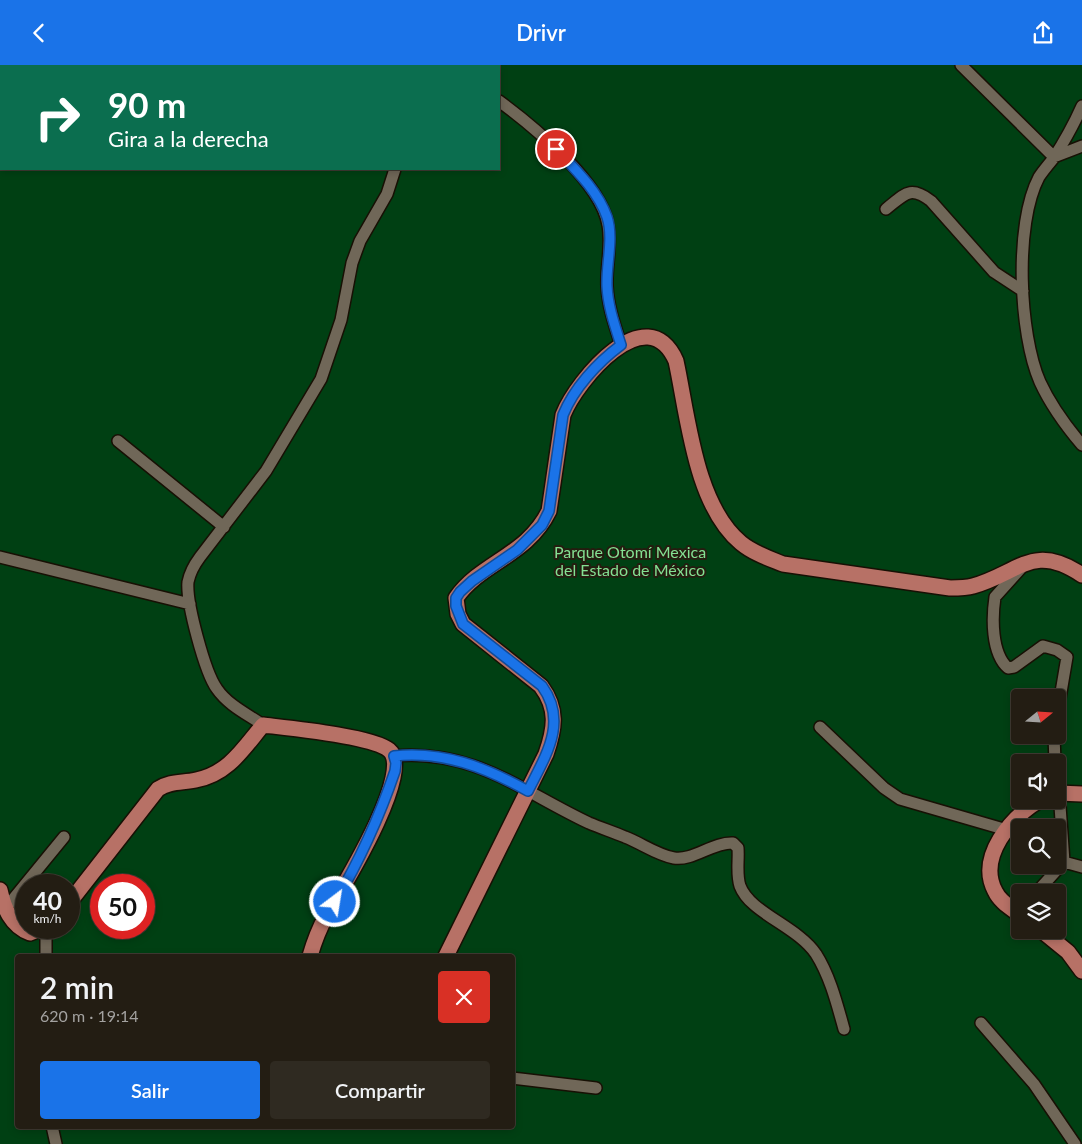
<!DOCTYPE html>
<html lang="es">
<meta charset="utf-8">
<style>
:root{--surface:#231d13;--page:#2f2a21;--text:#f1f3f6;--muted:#a3a2a0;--line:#403b33;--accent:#1a73e8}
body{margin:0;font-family:Lato,sans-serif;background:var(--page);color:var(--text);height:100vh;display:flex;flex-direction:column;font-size:19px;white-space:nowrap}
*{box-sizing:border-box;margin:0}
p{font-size:16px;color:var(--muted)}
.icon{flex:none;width:28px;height:28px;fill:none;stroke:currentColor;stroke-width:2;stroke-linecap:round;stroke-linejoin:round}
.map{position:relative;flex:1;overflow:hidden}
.panel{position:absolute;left:15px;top:889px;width:500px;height:175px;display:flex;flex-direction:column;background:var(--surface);border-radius:5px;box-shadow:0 2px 8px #0003,0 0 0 1px var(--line)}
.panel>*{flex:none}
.top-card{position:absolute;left:0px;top:0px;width:500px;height:105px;box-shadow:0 2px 8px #0003,0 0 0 1px var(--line);background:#0b6e4f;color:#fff;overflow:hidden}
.needle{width:32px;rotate:72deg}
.tools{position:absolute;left:1011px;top:624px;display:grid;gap:10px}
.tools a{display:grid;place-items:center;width:55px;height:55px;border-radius:5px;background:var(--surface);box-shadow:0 2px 8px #0003,0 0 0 1px var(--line);font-size:25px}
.speed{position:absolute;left:15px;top:809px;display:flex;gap:10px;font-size:25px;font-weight:700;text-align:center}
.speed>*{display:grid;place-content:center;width:65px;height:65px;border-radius:50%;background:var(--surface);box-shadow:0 2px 8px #0003,0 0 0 1px var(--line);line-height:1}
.speed small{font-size:12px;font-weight:400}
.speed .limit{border:8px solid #d22;background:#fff;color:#111}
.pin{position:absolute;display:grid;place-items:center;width:42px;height:42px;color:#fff;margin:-21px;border:2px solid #fff;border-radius:50%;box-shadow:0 1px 5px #0007}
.me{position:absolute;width:55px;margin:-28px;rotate:31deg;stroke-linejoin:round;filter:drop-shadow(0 0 4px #0008)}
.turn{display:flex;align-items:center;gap:18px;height:105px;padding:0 25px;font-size:22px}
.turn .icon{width:65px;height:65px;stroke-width:2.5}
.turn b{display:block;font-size:35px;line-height:42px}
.round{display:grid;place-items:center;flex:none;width:52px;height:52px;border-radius:5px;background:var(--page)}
.head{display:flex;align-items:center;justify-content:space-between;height:85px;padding:0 25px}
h1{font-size:30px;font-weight:600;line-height:38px}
.button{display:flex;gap:10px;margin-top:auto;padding:10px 25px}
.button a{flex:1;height:58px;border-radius:5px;background:var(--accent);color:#fff;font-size:20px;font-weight:600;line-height:58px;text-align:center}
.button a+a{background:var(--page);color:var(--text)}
header{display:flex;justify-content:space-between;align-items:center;height:65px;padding:0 25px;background:var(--accent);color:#fff;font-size:22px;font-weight:600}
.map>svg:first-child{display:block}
</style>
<header><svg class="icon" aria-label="back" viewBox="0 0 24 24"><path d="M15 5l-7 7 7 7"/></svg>Drivr<svg class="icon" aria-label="share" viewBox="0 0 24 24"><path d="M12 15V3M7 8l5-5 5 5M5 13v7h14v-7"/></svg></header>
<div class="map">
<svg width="1082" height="1079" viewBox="0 0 1082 1079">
<rect width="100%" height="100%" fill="#2f2719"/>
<!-- green -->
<path fill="#004013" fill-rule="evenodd" d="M0,0H1082V1079H0ZM1,1H499V104H1ZM1020,632H1058V670H1020ZM1020,698H1058V735H1020ZM1020,762H1058V800H1020ZM26,820H69V862H26ZM101,820H144V862H101ZM1020,828H1058V865H1020ZM18,891H512V1061H18Z"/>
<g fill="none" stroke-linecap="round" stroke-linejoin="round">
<defs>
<path id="minor" d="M438,0L439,1
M961,0L1054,92
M411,1V0
M499,36C533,61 601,117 608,160C612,180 606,201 607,221C608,242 615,261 621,280
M1082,41C1074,59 1064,77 1053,94C1048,100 1043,106 1039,112C1014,159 1019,269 1040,317C1051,341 1065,360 1082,380
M1054,92L1082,81
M886,144C905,129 910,120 931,136L994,207L1023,226
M118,376L224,462
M0,492L190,539
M1022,502L995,532C992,552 991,588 1008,603L1014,602L1043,581L1057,585L1067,592L1058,645
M263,660C247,649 228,640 217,624C205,608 186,537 188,517C190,507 194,500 200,492L266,406L321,314L341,255L352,198L360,176L387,129L395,104
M820,662L884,723L900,734L1007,765
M1054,670L1055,698
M394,691C475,684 521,726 589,758C601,763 613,767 625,772C641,778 657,790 674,793C693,796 713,777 733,778L738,783C739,795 736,809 740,821C750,848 797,861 816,889C830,911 837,939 844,964
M1064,797L1082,802
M1036,828L1064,797L1058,713
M5,844L64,772
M46,862V891
M981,958L1034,1019L1075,1079
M512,1013L596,1023
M52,1061L56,1079"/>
<path id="major" d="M1058,728L1082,729
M0,825C4,843 11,861 30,868L45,862
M69,838L158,724C170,716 182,718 196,715C228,709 243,684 263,660C288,663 372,671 389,685C415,706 341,825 327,849C320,862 314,877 310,891
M1020,850C1011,843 1000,837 995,826C977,792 1011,752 1040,735
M1041,865L1068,887L1082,906
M446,891L546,689C555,663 558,644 541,621L463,559L458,549L456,533C481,497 527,491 549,446L563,350C577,315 647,231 676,296C688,351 695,440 741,478C753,488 768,493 783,499L950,523C957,523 966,523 973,521C1019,508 1033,477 1082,510"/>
</defs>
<!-- minor casing -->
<use href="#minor" stroke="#171004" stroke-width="14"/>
<!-- major casing -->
<use href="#major" stroke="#171004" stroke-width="18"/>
<!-- minor -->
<use href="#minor" stroke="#706758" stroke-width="11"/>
<!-- major -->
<use href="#major" stroke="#b77166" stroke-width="15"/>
</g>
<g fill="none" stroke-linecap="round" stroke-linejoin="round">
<defs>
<path id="route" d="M335,837C360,795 379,753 395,706L396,698L394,691C444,686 485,702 528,726C546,690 568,657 542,621L463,559L456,541V533L460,527L472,516L517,485L542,460L549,446L563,350C574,323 597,298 621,280C615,261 608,242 607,221C606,199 614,173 607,152C598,126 575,104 556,84"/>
</defs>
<!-- route casing -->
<use href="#route" stroke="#114b97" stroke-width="12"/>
<!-- route -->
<use href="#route" stroke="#1a73e8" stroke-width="9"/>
</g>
<g text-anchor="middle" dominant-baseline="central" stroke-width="4" stroke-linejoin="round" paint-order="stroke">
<!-- park labels -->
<g font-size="16" fill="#84e092" stroke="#251d10">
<text x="630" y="486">Parque Otomí Mexica<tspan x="630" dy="18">del Estado de México</tspan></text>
</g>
</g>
</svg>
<div class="tools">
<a><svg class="needle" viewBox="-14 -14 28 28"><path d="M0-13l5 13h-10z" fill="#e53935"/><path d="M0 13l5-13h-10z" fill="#a3a2a0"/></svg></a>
<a><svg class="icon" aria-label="sound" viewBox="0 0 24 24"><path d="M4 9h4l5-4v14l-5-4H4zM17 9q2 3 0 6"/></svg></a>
<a><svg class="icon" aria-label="search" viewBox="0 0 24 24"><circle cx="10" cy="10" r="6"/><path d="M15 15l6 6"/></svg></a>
<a><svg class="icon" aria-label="layers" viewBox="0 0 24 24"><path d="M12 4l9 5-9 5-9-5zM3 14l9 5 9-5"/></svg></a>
</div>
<div class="speed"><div>40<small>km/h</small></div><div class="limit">50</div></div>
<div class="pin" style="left:556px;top:84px;background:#d93025"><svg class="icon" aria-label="arrive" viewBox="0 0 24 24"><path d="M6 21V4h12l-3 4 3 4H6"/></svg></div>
<svg class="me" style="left:335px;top:837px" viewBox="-20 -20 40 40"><circle r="17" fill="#1a73e8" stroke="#fff" stroke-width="3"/><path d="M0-11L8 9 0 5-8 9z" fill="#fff"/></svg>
<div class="top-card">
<div class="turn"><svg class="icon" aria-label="right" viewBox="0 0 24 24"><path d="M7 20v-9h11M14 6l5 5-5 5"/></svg><div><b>90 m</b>Gira a la derecha</div></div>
</div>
<section class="panel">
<div class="head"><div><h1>2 min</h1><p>620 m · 19:14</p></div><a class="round" style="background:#d93025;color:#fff"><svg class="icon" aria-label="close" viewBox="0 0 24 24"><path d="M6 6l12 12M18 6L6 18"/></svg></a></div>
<div class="button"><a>Salir</a><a>Compartir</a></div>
</section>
</div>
